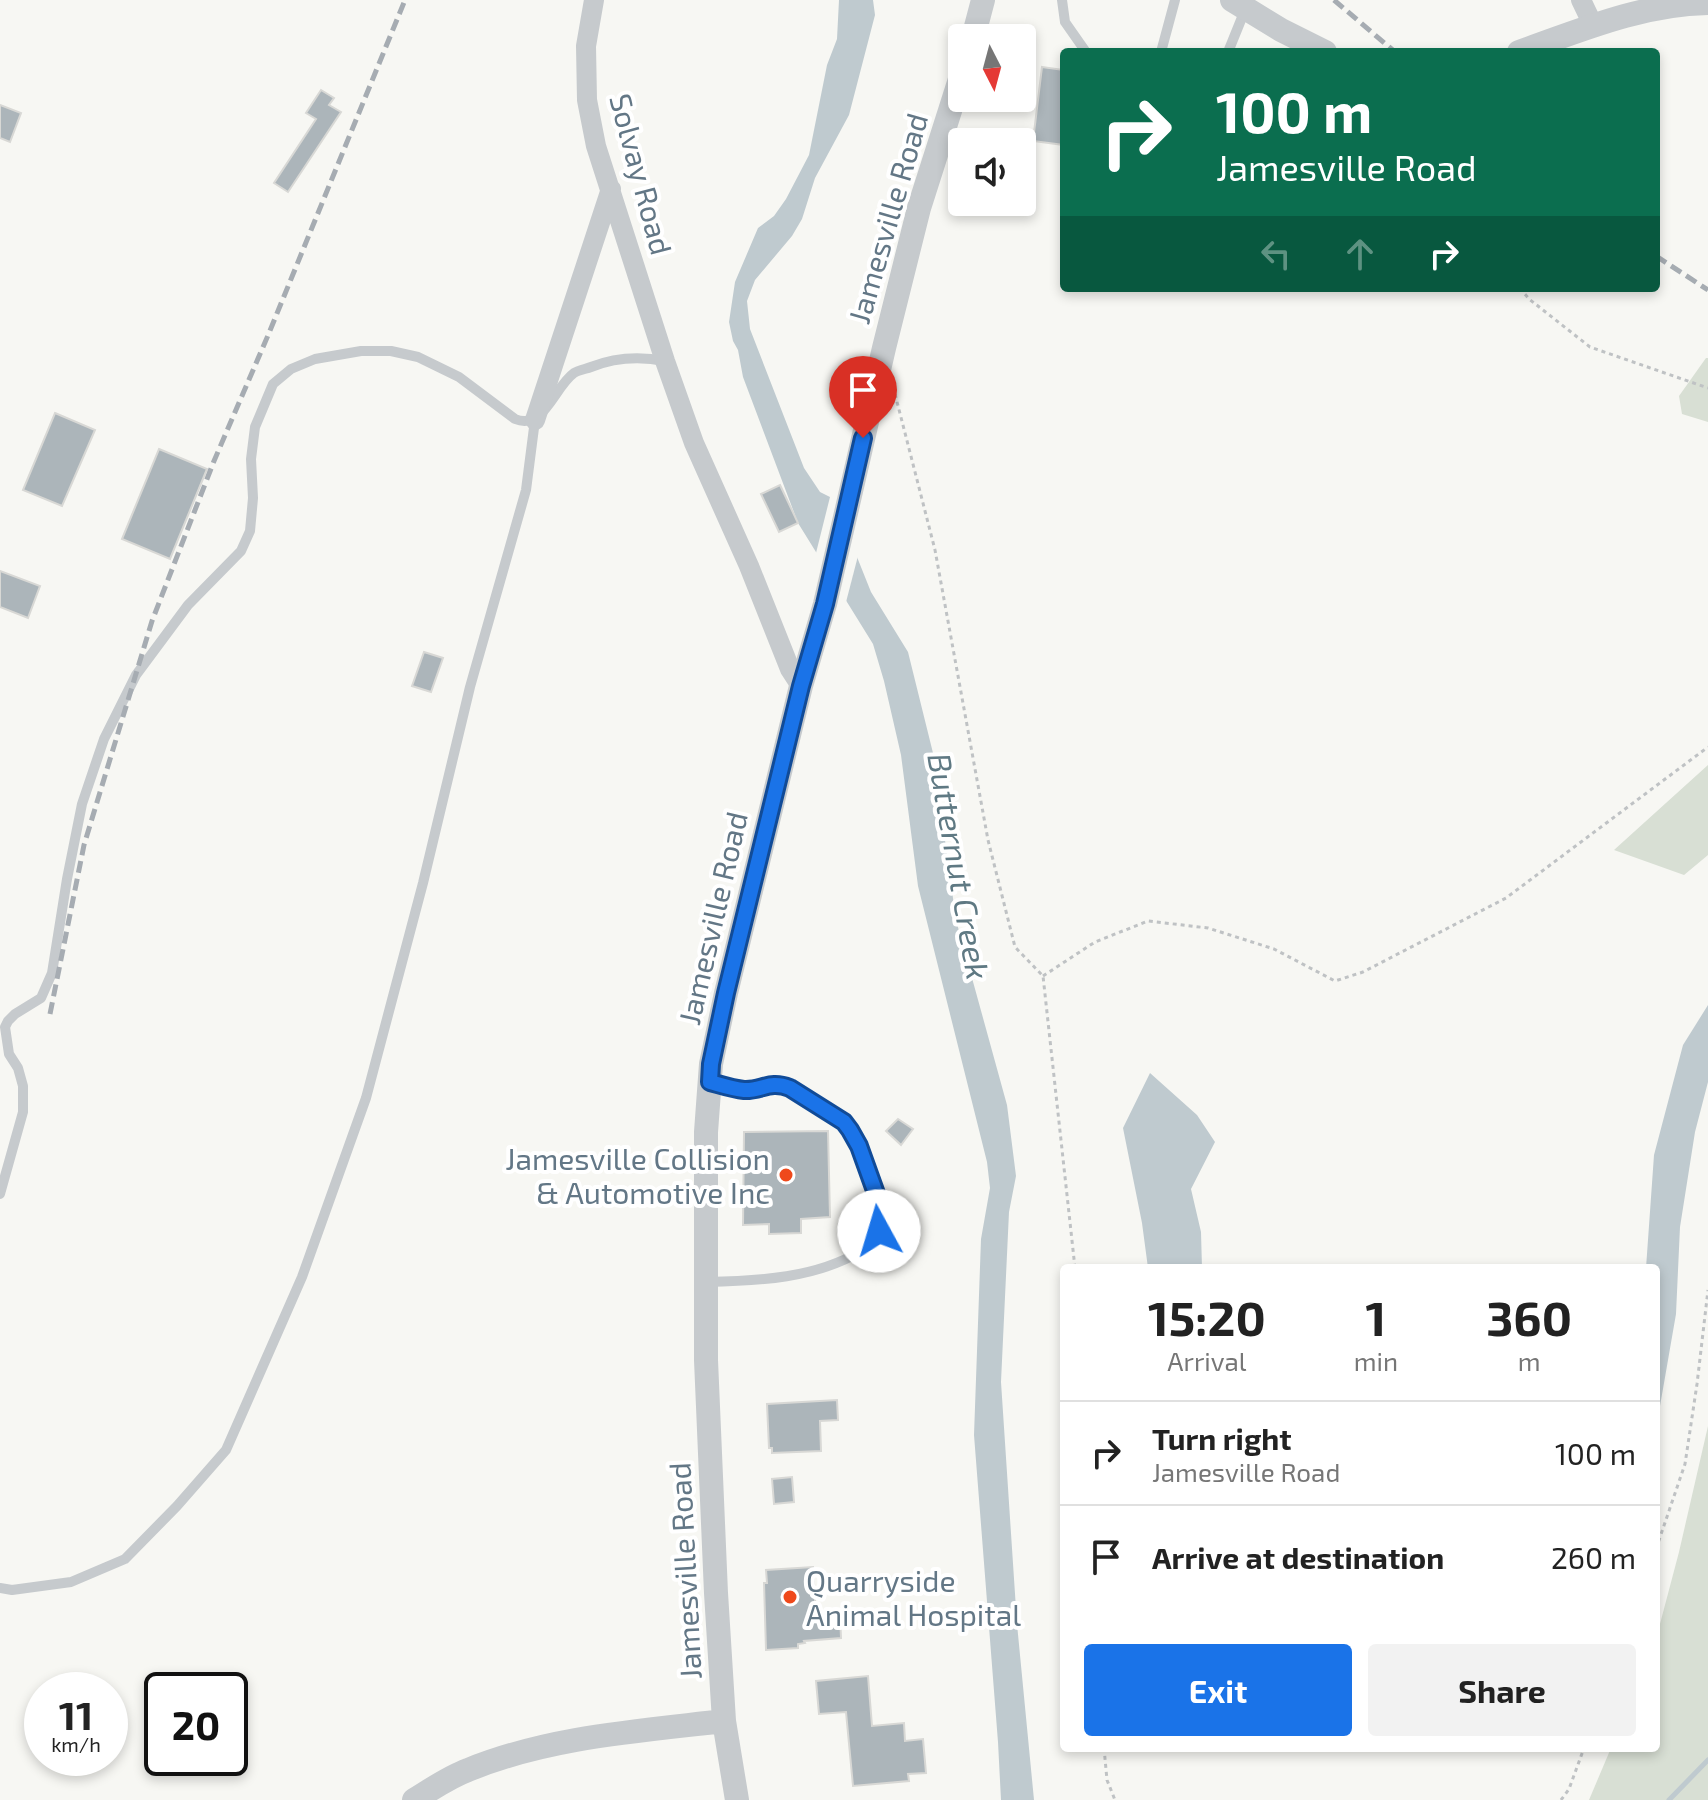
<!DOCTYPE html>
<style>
:root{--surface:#fff;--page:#f2f2f2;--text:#222;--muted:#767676;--line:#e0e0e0;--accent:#1a73e8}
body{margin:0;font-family:"Exo 2",sans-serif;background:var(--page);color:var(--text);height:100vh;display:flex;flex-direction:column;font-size:30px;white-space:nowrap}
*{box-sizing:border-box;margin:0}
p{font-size:26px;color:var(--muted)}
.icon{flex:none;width:44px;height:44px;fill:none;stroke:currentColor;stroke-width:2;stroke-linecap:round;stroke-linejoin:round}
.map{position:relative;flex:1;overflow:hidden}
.panel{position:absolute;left:1060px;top:1264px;width:600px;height:488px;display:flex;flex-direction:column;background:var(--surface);border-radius:8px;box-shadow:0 4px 12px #0003}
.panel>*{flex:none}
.top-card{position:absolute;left:1060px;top:48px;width:600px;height:244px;border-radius:8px;box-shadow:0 4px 12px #0003;background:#0b6e4f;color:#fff;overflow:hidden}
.needle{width:52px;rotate:174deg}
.buttons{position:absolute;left:948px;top:24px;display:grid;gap:16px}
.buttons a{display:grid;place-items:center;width:88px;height:88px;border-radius:8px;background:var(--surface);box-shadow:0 4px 12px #0003;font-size:40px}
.speed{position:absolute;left:24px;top:1672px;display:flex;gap:16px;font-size:40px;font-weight:700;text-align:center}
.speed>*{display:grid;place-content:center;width:104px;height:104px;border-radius:50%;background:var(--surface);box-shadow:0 4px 12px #0003;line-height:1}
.speed small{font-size:20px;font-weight:400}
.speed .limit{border:4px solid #111;border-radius:12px;background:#fff;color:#111}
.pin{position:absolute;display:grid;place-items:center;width:68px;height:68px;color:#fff;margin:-82px -34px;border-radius:50% 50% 50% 0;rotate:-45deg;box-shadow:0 0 8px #0007}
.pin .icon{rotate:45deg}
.me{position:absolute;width:88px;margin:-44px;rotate:354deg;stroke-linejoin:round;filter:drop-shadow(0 0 6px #0008)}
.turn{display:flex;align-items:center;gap:28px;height:168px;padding:0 24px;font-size:36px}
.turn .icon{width:104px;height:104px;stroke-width:2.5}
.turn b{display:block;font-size:56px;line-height:68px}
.lanes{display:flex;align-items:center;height:76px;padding:0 24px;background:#0003;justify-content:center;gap:40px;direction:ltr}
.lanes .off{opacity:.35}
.eta{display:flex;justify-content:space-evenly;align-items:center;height:136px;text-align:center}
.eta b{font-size:48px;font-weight:700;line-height:56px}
.action{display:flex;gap:16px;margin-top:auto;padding:16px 24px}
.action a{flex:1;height:92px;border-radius:8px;background:var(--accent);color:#fff;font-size:32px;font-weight:700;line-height:92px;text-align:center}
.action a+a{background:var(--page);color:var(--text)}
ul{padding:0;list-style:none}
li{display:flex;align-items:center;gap:24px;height:104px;padding:0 24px;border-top:2px solid var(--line)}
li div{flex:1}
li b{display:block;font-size:30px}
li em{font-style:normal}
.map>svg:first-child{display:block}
</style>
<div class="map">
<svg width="1708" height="1800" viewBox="0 0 1708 1800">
<rect width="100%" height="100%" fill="#f7f7f3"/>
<!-- green -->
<path fill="#d8dfd4" d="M1706,358H1708V422L1682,414L1679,396Z
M1708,765V855L1684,875L1614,850Z
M1708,1426V1800H1589L1611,1748H1656V1639L1679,1552Z"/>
<!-- water -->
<path fill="#bfcacf" d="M839,0H873L875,15L849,115L815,178L802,219L792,236L755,280L747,301L750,329L804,468L820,492L830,497L837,507L871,592L908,652L933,753L956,920L1007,1105L1016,1176L1009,1212L1001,1382L1017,1624L1034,1800H1001L998,1742L974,1435L981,1239L990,1188L987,1162L918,886L901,755L884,681L873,644L798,523L743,377L738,350L733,341L729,322L735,282L758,228L774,216L786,199L809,155L827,65L837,39Z
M1708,1005V1082L1695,1132L1680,1227L1676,1314L1656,1429V1268H1646L1654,1155L1683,1045Z
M1150,1073L1197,1115L1215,1142L1191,1189L1201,1232L1202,1268H1148L1142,1223L1123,1128Z"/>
<!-- pier -->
<path fill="#f7f7f3" d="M831,493L840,506L859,552L845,606L815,557Z"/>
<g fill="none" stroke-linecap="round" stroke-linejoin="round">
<!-- stream -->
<path stroke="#bfcacf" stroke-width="5" d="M1669,1800L1708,1760"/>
</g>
<!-- building -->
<path fill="#acb5ba" stroke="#d8d8d5" stroke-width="2" d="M1042,67L1064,70V145L1033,141Z
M321,90L334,98L329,105L341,112L288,192L274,183L316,119L306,113Z
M0,105L21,113L10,142L0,138Z
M55,413L95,430L62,506L23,490Z
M159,449L207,469L170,559L122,539Z
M780,485L798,523L779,532L761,494Z
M0,571L40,586L28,618L0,607Z
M424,652L443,658L431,692L412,686Z
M898,1119L913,1129L901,1145L886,1131Z
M828,1131L830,1217L801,1219V1233L769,1234V1224L743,1225L744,1132Z
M837,1400L838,1420L820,1421L821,1451L772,1453V1448H769L767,1404Z
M792,1477L794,1502L774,1504L772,1479Z
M813,1567L816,1616L840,1614L841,1638L804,1641L805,1643L798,1644V1648L766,1650L764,1583H767L766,1570Z
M868,1676L872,1726L904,1723L905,1741L923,1739L926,1773L908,1774L909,1781L853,1786L846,1712L819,1714L816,1681Z"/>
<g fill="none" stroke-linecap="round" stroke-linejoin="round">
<!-- path -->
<path stroke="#bfc2c4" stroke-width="3" stroke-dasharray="4 4" stroke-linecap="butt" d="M1520,288L1529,299L1590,347L1708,388
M895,394L935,550L988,840L1015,947L1043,976L1075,1268
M1043,976L1095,942L1148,921L1208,928L1274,949L1335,981L1363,972L1506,898L1708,747
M1656,1549L1685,1464L1697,1384L1708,1290
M1104,1748L1107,1780L1115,1800
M1561,1800L1569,1789L1584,1748"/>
<!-- service -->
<path stroke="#c6cacd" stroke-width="10" d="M1062,0L1065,22L1086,52
M1161,52L1175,0
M1228,52L1245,10
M0,1194L23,1112V1086L18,1068L9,1054L5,1027L8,1021L15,1014L41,998L52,973L67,879L82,804L104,739L136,675L188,605L241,551L250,531L253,498L251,459L255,427L273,384L291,369L315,359L361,351H391L418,357L459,377L515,419C544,431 554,387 574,373C578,370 586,369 591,367C616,357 639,356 665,361
M707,1282C759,1281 816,1278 861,1251C867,1248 872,1246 876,1240C887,1222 877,1199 871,1181C865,1162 860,1141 846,1126C835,1113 806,1098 790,1088C769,1080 762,1091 744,1090C732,1089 721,1085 710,1082
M0,1588L12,1590L71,1582L125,1559L177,1506L226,1450L302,1277L366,1098L423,883L470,687L526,490L535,420"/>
<!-- minor -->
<path stroke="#c6cacd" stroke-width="20" d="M594,0L586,46L587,100L596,146L665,361L694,443L749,566L790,669L801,686
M1581,0L1593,25
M535,420L611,189"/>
<!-- tertiary -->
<path stroke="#c6cacd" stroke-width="24" d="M1232,0L1281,30L1325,52
M973,38L983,0
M1519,52C1581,30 1642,4 1708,3
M414,1800C432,1789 449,1777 468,1770C548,1737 639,1731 724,1721
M737,1800L724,1721L716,1593L706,1360V1132L711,1064L726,993L801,686L825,604L884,348L919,208L962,73"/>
<!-- rail -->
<path stroke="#a6acb2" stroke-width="5" stroke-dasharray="12 6" stroke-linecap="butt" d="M1334,0L1395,52
M1656,256L1708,290
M50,1014L84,845L152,621L214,461L269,333L405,0"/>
</g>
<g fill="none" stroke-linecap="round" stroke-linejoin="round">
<defs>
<path id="route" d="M863,438L825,604L801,686L726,993L711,1064L710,1082C721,1085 733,1089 744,1090C762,1091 769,1080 790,1088L844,1122L850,1130L859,1146L878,1199L881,1215L879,1231"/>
</defs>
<!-- route casing -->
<use href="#route" stroke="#114b97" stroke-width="20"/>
<!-- route -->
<use href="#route" stroke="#1a73e8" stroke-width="14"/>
</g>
<!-- markers -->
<g fill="#ef491b" stroke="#fff" stroke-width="3">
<circle cx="786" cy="1175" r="8"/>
<circle cx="790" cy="1597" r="8"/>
</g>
<g text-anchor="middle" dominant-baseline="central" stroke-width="8" stroke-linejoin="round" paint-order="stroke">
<!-- street labels -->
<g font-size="30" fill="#637786" stroke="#fff">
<text transform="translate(642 174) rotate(75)">Solvay Road</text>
<text transform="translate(887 218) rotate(-74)">Jamesville Road</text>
<text transform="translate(712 918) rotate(-77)">Jamesville Road</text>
<text transform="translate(684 1571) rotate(-93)">Jamesville Road</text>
</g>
<!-- poi labels -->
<g font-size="30" fill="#637786" stroke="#fff" text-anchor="end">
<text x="770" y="1158">Jamesville Collision<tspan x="770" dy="34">&amp; Automotive Inc</tspan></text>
<text x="806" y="1580" text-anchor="start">Quarryside<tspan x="806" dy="34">Animal Hospital</tspan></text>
</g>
<!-- water labels -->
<g font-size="32" font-style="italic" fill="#5f7983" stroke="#fff">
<text transform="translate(960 866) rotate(80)">Butternut Creek</text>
</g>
</g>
</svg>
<div class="buttons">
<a><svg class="needle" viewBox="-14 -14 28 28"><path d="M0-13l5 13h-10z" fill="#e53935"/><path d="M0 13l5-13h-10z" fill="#767676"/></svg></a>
<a><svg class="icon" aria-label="sound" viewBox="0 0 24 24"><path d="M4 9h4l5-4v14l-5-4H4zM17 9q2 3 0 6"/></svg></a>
</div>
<div class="speed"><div>11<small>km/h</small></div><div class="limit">20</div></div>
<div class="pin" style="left:863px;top:438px;background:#d93025"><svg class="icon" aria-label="arrive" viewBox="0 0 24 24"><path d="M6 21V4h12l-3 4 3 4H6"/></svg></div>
<svg class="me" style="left:879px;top:1231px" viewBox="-20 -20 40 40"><circle r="19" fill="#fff"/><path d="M0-13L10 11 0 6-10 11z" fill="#1a73e8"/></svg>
<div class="top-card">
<div class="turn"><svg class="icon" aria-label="right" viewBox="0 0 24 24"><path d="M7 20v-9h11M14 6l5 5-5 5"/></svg><div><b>100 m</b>Jamesville Road</div></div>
<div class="lanes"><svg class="icon off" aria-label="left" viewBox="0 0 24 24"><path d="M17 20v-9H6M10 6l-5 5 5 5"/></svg><svg class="icon off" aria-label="ahead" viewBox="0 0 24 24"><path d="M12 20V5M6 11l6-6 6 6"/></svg><svg class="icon" aria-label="right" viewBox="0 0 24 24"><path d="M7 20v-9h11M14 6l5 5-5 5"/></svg></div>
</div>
<section class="panel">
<div class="eta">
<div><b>15:20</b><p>Arrival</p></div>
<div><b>1</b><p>min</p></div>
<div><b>360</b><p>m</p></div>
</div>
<ul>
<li><svg class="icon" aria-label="right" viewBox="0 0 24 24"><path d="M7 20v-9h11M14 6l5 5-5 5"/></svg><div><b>Turn right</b><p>Jamesville Road</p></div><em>100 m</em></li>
<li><svg class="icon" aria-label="arrive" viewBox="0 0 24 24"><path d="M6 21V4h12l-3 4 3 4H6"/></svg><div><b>Arrive at destination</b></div><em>260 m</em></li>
</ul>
<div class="action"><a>Exit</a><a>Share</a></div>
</section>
</div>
